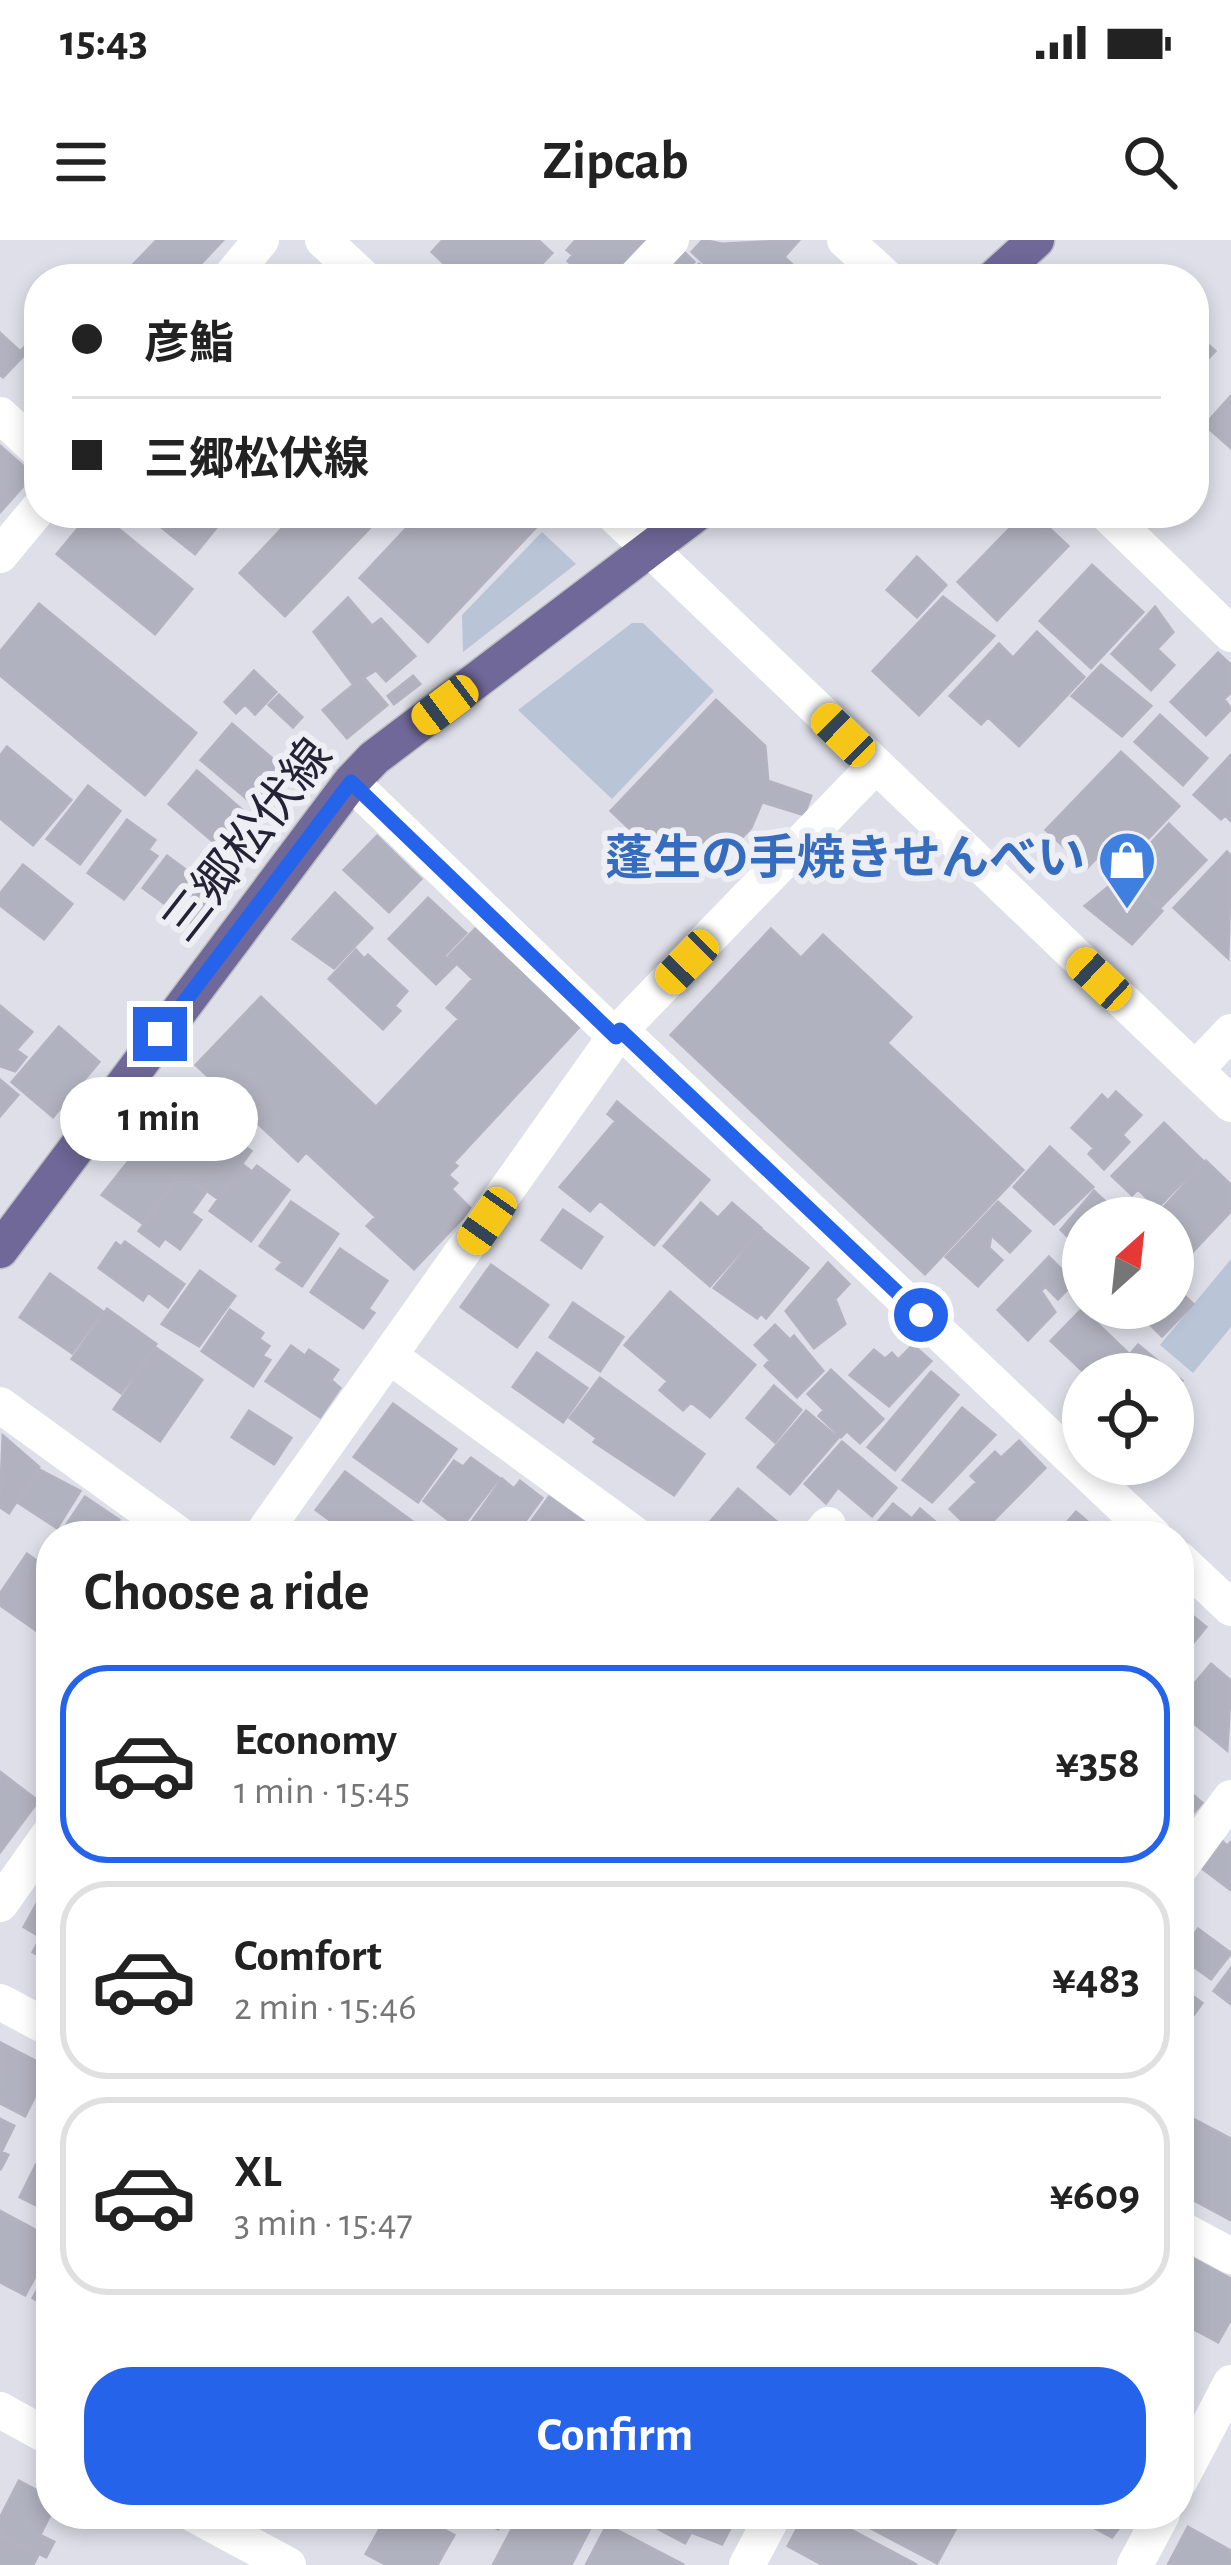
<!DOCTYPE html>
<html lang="en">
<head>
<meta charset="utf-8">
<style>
  :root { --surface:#fff; --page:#f6f6f6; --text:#222; --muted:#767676; --line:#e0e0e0; --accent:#2563eb }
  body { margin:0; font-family:"Alegreya Sans","Noto Sans JP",sans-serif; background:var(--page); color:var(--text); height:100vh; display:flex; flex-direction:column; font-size:45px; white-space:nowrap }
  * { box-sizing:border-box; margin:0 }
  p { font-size:39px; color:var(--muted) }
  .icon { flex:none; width:66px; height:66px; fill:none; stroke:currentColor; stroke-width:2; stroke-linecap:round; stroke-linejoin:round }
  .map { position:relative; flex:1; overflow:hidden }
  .side { position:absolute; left:36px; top:1281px; width:1158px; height:1008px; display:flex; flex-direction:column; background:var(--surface); border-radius:48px; box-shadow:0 6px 18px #0003 }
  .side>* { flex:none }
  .hud { position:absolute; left:24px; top:24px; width:1185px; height:264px; border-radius:48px; box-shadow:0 6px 18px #0003; display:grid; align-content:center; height:264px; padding:0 48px; background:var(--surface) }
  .needle { width:78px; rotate:27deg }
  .tools { position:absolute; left:1062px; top:957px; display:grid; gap:24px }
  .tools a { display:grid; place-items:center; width:132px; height:132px; border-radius:50%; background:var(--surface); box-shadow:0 6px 18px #0003; font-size:60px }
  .end { position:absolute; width:54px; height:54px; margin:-27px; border:15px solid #2563eb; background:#fff; box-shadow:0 0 0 6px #fff }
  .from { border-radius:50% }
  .bubble { position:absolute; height:84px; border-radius:42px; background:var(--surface); box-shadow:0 6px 18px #0003; font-size:39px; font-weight:700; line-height:84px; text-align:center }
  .car { position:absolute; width:36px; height:72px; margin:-36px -18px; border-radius:15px; box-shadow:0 0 9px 3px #0007; background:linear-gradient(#f5c518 24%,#345 0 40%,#f5c518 0 76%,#345 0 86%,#f5c518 0) }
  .hud b { display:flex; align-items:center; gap:42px; height:114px; font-size:45px }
  .hud b+b { border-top:3px solid var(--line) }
  .hud i { width:30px; height:30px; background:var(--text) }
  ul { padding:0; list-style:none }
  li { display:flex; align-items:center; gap:36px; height:198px; margin:0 24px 18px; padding:0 24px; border:6px solid var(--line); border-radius:48px }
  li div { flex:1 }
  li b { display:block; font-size:45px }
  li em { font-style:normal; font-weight:700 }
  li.on { border-color:var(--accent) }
  li>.icon { width:108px; height:108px; stroke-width:1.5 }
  h2 { padding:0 48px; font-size:54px; line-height:144px }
  .cta { display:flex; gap:24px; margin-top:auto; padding:24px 48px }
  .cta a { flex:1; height:138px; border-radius:48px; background:var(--accent); color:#fff; font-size:48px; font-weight:700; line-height:138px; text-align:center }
  .status { display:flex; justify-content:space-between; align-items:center; height:84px; padding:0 60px; background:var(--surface); direction:ltr }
  .status svg { height:33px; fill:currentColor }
  header { display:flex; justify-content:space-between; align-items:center; height:156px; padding:0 48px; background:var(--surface); font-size:54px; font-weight:700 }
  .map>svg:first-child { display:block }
  .green { fill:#bac4d7 }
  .building { fill:#b1b2bf; stroke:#b2b2c0; stroke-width:3 }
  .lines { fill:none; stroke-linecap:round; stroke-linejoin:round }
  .major-casing { stroke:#bdbdc2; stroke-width:39 }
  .minor { stroke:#fff; stroke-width:36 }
  .major { stroke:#6f6898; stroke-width:36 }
  .route { stroke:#2563eb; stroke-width:15 }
  .labels { text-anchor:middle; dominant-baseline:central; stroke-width:12; stroke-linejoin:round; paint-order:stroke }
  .street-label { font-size:48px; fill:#242235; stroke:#eeeff5 }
  .shop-label { font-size:48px; font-weight:bold; fill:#366cbe; stroke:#eeeff5; text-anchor:end }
</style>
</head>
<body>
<div class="status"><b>15:43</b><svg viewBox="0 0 49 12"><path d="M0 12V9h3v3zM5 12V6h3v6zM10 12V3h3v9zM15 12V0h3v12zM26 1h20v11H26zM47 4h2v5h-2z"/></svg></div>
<header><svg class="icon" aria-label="menu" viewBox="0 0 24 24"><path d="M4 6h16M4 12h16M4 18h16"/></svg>Zipcab<svg class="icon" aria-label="search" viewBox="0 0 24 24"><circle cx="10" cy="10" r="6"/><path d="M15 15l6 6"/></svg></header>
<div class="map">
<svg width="1231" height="2325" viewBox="0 0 1231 2325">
  <rect width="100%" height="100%" fill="#dedfe8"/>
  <path class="green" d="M542 292 576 324 463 412 462 375Z
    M632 383H643L714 451 612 559 518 470Z
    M1231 1019V1087L1193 1133 1160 1105Z"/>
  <path class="building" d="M157 0H223L192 33 198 39H140L129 29Z
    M443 0H538L552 13 527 39H449L454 33 432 12Z
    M576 0H648L649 1 614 39H599L591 32 586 37 568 21 573 15 567 10Z
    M703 0 722 4 799 0 784 17 808 39H721L692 12Z
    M685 13 694 22 674 39 667 32Z
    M699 24 716 39H685Z
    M39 92V126L22 110Z
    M1194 92 1215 111 1194 133Z
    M0 93 24 115 3 137 0 135Z
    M1231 156V208L1205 185Z
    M0 206 33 235 0 272Z
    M91 273H99L192 349 155 394 57 314Z
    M171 273H228L195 314 160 286Z
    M297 273H384L285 376 240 333Z
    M421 273H523L537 286 428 402 360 338Z
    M1025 273H1033L1068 306 997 380 958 342Z
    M917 317 946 345 917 377 887 350Z
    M1092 325 1143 372 1091 428 1040 381Z
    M943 357 994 396 919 475 873 431Z
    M348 358 372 386 381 379 415 416 386 441 376 430 353 444 314 392Z
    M39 364 196 493 145 555 0 435V412Z
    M1155 367 1173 392 1157 409 1174 425 1151 450 1112 414Z
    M1037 392 1084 437 1019 506 988 477 981 484 950 456 999 404 1013 418Z
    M1218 413 1231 425V452L1224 459 1231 469 1206 495 1171 462Z
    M1101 425 1151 466 1122 496 1072 456Z
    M254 431 276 452 255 474 245 464 236 473 225 462Z
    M413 436 420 444 394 464 388 456Z
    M363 437 387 465 347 498 323 470Z
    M279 455 302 477 293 487 269 465Z
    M716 460 765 506 768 541 811 556 804 575 762 562 751 588 726 614 716 605 683 640 611 571Z
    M1160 475 1207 518 1183 545 1135 502Z
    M232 484 283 528 253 564 201 520Z
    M7 507 71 560 33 605 0 578V516Z
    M1121 512 1179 566 1140 607 1123 590 1087 628 1046 590Z
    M1231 515V581L1225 575 1221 579 1194 555Z
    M197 531 250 577 222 609 169 564Z
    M88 546 120 571 80 624 47 599Z
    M127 580 155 600 148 610 157 616 124 659 88 633Z
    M1169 584 1206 620 1161 667 1124 632Z
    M377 596 421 639 389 672 344 630Z
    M1227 612 1231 616 1228 718 1174 668Z
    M167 616 221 656 198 688 143 648Z
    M23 625 72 664 44 699 0 665V654Z
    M1123 635 1162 671 1132 704 1085 666Z
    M335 653 372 688 334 728 293 699Z
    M428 658 466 693 444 716 455 725 436 744 389 699Z
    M475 689 579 787 453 923 457 926 448 935 457 943 451 949 471 969 414 1029 367 986 376 977 306 912 298 921 196 825 261 757 376 867 459 779 447 768 473 739 449 716Z
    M771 689 801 718 823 695 911 777 887 803 1023 930 925 1034 671 795Z
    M356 710 364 719 368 715 407 751 394 766 400 771 383 789 329 739Z
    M0 766 32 792 16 810 26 817 15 831 0 826Z
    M59 787 99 822 53 877 12 842Z
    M0 840 18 855 0 876Z
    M1116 852 1141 875 1122 895 1129 902 1104 929 1089 914 1094 908 1072 888 1102 855 1108 861Z
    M617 862 709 940 654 1005 600 960 590 971 560 947 616 881 608 874Z
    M183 863 251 911 217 958 150 910Z
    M1164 883 1203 921 1157 968 1138 949 1132 955 1112 936Z
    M140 907 178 933 142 983 102 955Z
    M1050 907 1093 947 1054 984 1014 947Z
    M1206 921 1231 945V971L1178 1027 1173 1022V978H1154Z
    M243 925 252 932 257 926 289 950 251 1001 210 971Z
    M180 935 205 953 191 973 201 980 180 1009 165 998 159 1006 139 991Z
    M1094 951 1123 978H1083V1011L1061 990Z
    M291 962 338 994 302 1046 277 1029 283 1022 260 1006Z
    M998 962 1030 991 1010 1012 991 995 989 1008 1002 1020 978 1046 946 1017Z
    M701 963 718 978 732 963 761 988 710 1046 664 1006Z
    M563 970 602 997 581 1028 542 1000Z
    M762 990 808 1028 766 1078 761 1073 757 1078 714 1048Z
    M125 1002 184 1044 168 1067 148 1052 143 1060 99 1028 116 1003 121 1007Z
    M340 1009 387 1041 368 1069 374 1073 363 1088 311 1052Z
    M1049 1017 1074 1042 1058 1059 1045 1046 1041 1051 1055 1072 1028 1100 998 1070Z
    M828 1023 849 1044 835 1059 845 1084 814 1108 786 1071Z
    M491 1025 548 1065 517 1107 461 1067Z
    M200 1031 235 1056 199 1106 162 1084Z
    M50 1034 102 1071 72 1113 20 1077Z
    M1173 1045 1193 1064 1162 1096 1134 1068H1173Z
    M670 1052 755 1125 710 1177 691 1162 683 1170 660 1150 668 1141 625 1105Z
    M573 1063 623 1097 600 1131 550 1097Z
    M107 1069 156 1104 121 1153 72 1119Z
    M1082 1069 1128 1113 1108 1134H1086L1051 1101Z
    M230 1070 263 1093 259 1099 269 1106 262 1116 270 1120 253 1146 202 1111Z
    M775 1085 790 1100 794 1096 823 1131 797 1157 765 1126 770 1120 755 1105Z
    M913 1105 931 1121 889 1166 850 1135 874 1110 885 1119 892 1113 898 1120Z
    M1138 1105 1182 1141 1173 1152V1134H1114Z
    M291 1106 305 1116 309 1110 338 1130 331 1140 340 1148 320 1177 266 1141Z
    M156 1108 202 1140 160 1201 114 1169Z
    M537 1113 587 1148 563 1182 513 1147Z
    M831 1130 883 1179 860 1203 847 1191 841 1197 819 1176 824 1170 808 1154Z
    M931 1132 958 1155 895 1230 868 1207Z
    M600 1138 704 1214 674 1255 594 1202 597 1198 570 1178Z
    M774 1146 801 1170 775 1202 747 1178Z
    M393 1164 456 1209 418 1262 354 1217Z
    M962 1168 995 1195 932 1262 903 1240Z
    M249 1171 291 1198 274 1224 232 1197Z
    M806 1171 838 1198 790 1254 758 1227Z
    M3 1196 39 1227 9 1273 0 1267Z
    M1019 1201 1045 1228 978 1296 950 1269 977 1242 971 1236 995 1212 1001 1218Z
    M842 1202 896 1248 872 1276 838 1247 826 1263 805 1244Z
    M471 1218 499 1238 460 1289 424 1261 454 1221 463 1227Z
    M40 1230 80 1251 57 1288 19 1263Z
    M345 1232 432 1296H352L316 1270Z
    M502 1239 514 1249 520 1241 542 1258 514 1296H462Z
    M738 1249 784 1288 777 1296H717L706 1287Z
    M85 1257 119 1280 109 1296H59Z
    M549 1257 604 1296H536L526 1289Z
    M893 1264 912 1279 920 1269 946 1291 942 1296H866Z
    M1076 1272 1104 1296H1055Z
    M27 1314 51 1331V1371L37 1391 0 1365V1354Z
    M1179 1365 1206 1387 1179 1420Z
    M1211 1424 1231 1441 1227 1510 1179 1471V1462Z
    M0 1532 38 1561 0 1612Z
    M1179 1543 1202 1563 1179 1589Z
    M1223 1602 1227 1606 1231 1602V1650L1203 1629Z
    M50 1640 51 1641V1721L33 1712 41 1697 24 1687Z
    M1198 1689 1231 1713 1211 1739 1179 1716Z
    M1231 1728V1764L1214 1751Z
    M1179 1746 1202 1763 1179 1795Z
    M1 1803 49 1828 25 1876 0 1863Z
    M1180 1872 1231 1899V1980L1179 1952Z
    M0 1879 14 1886 1 1912 8 1915 0 1930Z
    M51 1924V1982L46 1979 50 1972 20 1957 36 1925 47 1931Z
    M0 1971 39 1992 34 2003 49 2011 25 2055 0 2042Z
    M1179 2011 1231 2039V2079L1218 2102 1190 2087 1187 2094 1179 2089Z
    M51 2026V2068L33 2058Z
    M19 2241 51 2258V2273L40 2295 54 2302 46 2317 0 2294V2278Z
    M388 2274H414L454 2295 437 2325H387L366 2314Z
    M468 2274H506L498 2289Z
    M520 2274H584L595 2279 571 2325H493Z
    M645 2274H736L737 2275 722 2304 691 2292 685 2303 642 2280Z
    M805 2274H821L917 2325H823L788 2306Z
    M844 2274H935L957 2286 937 2323Z
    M1068 2274H1129L1112 2297Z
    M607 2285 684 2325H586Z
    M1188 2287 1231 2311V2325H1168Z
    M0 2296 38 2315 33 2325H0Z"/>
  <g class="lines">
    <defs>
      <path id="major" d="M993 39 1036 0
        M0 1010 351 542 374 518 697 273"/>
    </defs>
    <use href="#major" class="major-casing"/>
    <path class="minor" d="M323 0 365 39
      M845 0 888 39
      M229 39 261 0
      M634 39 671 0
      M0 175 39 211
      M612 273 1231 864
      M1106 273 1231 394
      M0 315 39 268
      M351 542 616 797
      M620 790 1154 1296
      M1195 830 1231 792
      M391 1117 637 1296
      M0 1165 181 1296
      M261 1296 620 790 875 526
      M819 1296 828 1285
      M1179 1319 1231 1368
      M1179 1629 1231 1558
      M0 1664 51 1592
      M0 1762 51 1789
      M1179 1988 1231 2016
      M0 2170 51 2198
      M1179 2242 1231 2143
      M193 2274 288 2325
      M747 2325 774 2274
      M1135 2325 1162 2274"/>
    <use href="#major" class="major"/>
  </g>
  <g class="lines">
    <path class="route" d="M160 794 351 542 616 797 620 790 921 1075"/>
  </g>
  <defs>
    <symbol id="shop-pin" viewBox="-11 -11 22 30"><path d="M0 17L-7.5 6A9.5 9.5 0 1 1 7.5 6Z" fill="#3f7fe0" stroke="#eeeff5"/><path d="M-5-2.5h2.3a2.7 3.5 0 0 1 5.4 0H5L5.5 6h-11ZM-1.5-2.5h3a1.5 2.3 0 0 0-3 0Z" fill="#fff"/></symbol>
  </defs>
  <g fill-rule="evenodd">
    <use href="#shop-pin" x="1094" y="587" width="66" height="90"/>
  </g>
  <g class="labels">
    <g class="street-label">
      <text transform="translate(249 601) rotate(-52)">三郷松伏線</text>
    </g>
    <g class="shop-label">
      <text x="1085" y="620">蓬生の手焼きせんべい</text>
    </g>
  </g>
</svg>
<div class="tools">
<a><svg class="needle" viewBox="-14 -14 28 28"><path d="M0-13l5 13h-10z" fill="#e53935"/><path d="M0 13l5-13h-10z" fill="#767676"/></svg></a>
<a><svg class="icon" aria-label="locate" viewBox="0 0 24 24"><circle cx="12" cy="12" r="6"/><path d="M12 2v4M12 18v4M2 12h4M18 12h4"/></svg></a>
</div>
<i class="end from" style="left:921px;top:1075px"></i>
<i class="end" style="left:160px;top:794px"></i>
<div class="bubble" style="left:60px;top:837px;width:198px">1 min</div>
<i class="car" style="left:445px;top:465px;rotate:233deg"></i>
<i class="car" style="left:843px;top:495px;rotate:314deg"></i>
<i class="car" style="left:687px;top:722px;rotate:224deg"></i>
<i class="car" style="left:1099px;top:739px;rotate:313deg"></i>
<i class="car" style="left:487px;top:981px;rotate:215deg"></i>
<div class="hud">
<b><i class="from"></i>彦鮨</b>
<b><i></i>三郷松伏線</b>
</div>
<section class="side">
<h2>Choose a ride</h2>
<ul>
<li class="on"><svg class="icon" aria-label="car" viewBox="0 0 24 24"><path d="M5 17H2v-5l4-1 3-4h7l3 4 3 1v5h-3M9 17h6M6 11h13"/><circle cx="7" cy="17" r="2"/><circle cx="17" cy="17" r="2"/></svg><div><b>Economy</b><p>1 min · 15:45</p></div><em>¥358</em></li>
<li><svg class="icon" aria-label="car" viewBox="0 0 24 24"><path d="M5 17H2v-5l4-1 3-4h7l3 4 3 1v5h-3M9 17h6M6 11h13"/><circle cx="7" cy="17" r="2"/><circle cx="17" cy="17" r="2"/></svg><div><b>Comfort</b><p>2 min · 15:46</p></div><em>¥483</em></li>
<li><svg class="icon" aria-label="car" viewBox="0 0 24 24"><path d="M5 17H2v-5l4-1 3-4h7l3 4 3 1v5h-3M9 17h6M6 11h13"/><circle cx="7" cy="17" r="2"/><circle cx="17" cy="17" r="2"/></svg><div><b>XL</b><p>3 min · 15:47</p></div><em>¥609</em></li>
</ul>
<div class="cta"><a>Confirm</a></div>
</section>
</div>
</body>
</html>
